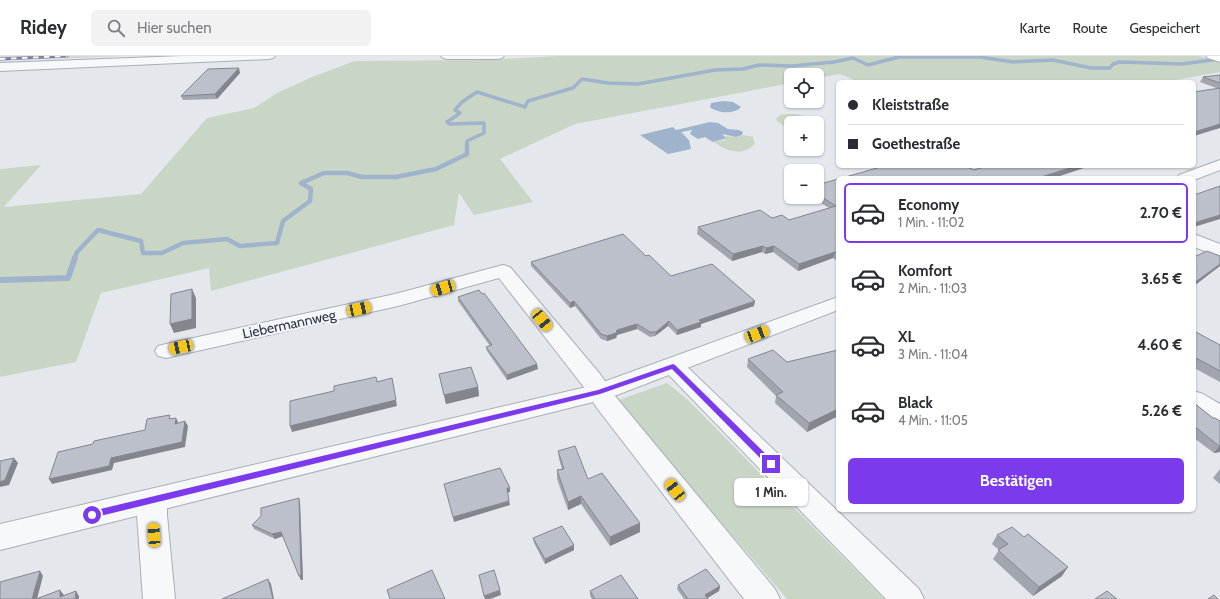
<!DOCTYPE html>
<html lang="de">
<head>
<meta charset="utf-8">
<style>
  :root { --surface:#fff; --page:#f2f2f3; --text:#2b2b33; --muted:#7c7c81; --line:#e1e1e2; --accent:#7c3aed }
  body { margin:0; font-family:Cabin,sans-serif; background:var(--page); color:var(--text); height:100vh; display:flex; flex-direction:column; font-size:15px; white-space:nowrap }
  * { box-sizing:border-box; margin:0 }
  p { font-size:13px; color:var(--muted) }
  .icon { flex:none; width:22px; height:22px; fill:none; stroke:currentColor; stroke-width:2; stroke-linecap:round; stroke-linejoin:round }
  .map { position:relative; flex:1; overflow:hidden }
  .drawer { position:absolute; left:836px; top:120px; width:360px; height:336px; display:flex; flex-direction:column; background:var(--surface); border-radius:6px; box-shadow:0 1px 3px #0004 }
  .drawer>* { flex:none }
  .guide { position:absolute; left:836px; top:24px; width:360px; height:88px; border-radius:6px; box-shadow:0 1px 3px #0004; display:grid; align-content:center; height:88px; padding:0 12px; background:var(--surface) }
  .fabs { position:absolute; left:784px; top:12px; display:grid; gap:8px }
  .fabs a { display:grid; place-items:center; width:40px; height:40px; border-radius:6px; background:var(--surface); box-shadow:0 1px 3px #0004; font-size:20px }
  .end { position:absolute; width:18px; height:18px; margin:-9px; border:5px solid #7c3aed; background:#fff; box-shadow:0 0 0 2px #fff }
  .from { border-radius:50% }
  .bubble { position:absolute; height:28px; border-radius:6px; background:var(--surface); box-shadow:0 1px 3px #0004; font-size:13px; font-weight:700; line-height:28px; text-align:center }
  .car { position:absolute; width:12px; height:24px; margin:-12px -6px; border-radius:5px; box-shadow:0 0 3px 1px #0007; background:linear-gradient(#f5c518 24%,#345 0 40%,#f5c518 0 76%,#345 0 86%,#f5c518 0) }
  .guide b { display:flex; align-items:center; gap:14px; height:38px; font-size:15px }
  .guide b+b { border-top:1px solid var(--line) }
  .guide i { width:10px; height:10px; background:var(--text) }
  ul { padding:7px 0 0; list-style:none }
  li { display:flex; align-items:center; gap:12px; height:60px; margin:0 8px 6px; padding:0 4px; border:2px solid transparent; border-radius:6px }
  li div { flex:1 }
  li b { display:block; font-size:15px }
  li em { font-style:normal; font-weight:700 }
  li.selected { border-color:var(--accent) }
  li>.icon { width:36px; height:36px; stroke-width:1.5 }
  .action { display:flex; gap:8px; margin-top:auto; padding:8px 12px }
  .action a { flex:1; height:46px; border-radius:6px; background:var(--accent); color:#fff; font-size:16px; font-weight:700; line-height:46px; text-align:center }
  header { display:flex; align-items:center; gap:24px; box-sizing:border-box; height:56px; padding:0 20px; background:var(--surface); border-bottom:1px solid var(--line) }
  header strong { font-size:19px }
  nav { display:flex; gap:22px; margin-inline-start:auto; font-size:14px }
  .search { width:280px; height:36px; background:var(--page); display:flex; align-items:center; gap:10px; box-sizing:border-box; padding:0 14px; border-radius:6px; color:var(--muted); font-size:15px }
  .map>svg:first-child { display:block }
  .built { fill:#d2d6de }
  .green { fill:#c9d6c5 }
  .water { fill:#9fb4cc }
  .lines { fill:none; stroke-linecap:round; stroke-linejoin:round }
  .stream-far2 { stroke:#9fb4cc; stroke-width:3.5 }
  .stream-far1 { stroke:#9fb4cc; stroke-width:4.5 }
  .stream { stroke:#9fb4cc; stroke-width:6 }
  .minor-casing { stroke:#a9aeb7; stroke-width:2 }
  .tertiary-casing { stroke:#a9aeb7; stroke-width:2 }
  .secondary-casing { stroke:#a9aeb7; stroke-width:2 }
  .minor { fill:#f7f8fa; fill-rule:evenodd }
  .tertiary { fill:#f7f8fa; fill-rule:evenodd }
  .secondary { fill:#fff; fill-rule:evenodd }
  .rail-casing { stroke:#7d8696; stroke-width:3 }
  .rail { stroke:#f4f6f9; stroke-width:2; stroke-dasharray:5.5; stroke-linecap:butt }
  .wall { fill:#a1a5ae }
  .shaded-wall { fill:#83868d }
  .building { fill:#bbc0ca; stroke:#83868d }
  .route { fill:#7c3aed }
  .labels { text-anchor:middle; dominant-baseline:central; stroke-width:4; stroke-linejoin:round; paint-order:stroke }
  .street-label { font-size:14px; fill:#2b3445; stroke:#f4f6f9 }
</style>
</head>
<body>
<header>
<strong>Ridey</strong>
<div class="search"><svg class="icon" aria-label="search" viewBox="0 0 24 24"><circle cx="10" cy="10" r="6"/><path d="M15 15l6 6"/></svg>Hier suchen</div>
<nav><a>Karte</a><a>Route</a><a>Gespeichert</a></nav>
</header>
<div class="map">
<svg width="1220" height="543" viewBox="0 0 1220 543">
  <rect width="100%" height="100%" fill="#e4e7ec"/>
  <path class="built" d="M0 0H123L0 5Z"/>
  <path class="green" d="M558 0H1199L1220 7V16L1164 26H859L840 18 817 22V19H791V27L575 68 500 103 533 146 474 159 459 137 454 169 211 235 209 212 101 237 76 306 0 321V113L41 109 4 151 141 138 207 62 254 52 277 37 312 21 355 5 488 4Z
    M785 58C793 58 808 57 810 67H791V71L783 69 777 65 776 63 780 59Z
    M744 79 753 81 755 88C742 101 726 95 714 86L725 84 726 80 735 81Z
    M667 327 688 344 884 543H787L616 345Z"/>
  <path class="water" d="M723 45 733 46 741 51C734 59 717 57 710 51L711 47Z
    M710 66 718 67 728 73 739 74 743 76 742 79 736 81 722 78 726 82 724 83 713 86 705 81 698 83 690 78 692 74 681 76 689 84 691 93 668 98 640 79 673 71 676 74Z"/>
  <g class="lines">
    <path class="stream-far2" d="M467 89V85L484 77V67L450 68 447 66 460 57 455 54 462 46 477 36 525 51 528 45 573 32 582 23 608 27 638 28 715 14 743 13 759 9 792 10 834 6 853 2 868 9 899 1H980L1013 6 1053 4 1091 12H1110L1113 8 1120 6 1182 8 1220 3"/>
    <path class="stream-far1" d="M74 203 77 196 98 174 141 185 143 197H162L183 187 227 183 240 190 277 187 283 165 310 145 311 133 301 127 324 117H347L362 121H396L436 113 467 98V88"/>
    <path class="stream" d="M0 224 68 222 75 202"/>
    <defs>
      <path id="minor" d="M183 0H275L273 2 269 3 0 15V7Z
        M441 0H504L502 2 498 3H447L443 2Z
        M1194 178 1220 188V201L1194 191Z
        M503 209 510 211 600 318 615 340 775 533 780 543H744L597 352 583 330 499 222 398 250 166 302 158 300 155 295 158 290 166 288 395 238Z
        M673 302 681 305 919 533 924 543H886L665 315 661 310 665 305Z
        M1194 335 1203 338 1220 348V368L1211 365 1194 355Z
        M153 433 163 436 167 444V459L175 543H143L137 459 139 444 143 436Z"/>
      <path id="tertiary" d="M1220 104V114L1194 124V122H1177L1179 119Z
        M838 241V254L609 342 0 494V468L595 329Z"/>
      <path id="secondary" d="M1206 0H1220V6L1208 2Z"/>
    </defs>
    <use href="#minor" class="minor-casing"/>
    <use href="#tertiary" class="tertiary-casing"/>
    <use href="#secondary" class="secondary-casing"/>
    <use href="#minor" class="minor"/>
    <use href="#tertiary" class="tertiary"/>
    <use href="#secondary" class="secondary"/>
    <defs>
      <path id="rail" d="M0 3 67 0"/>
    </defs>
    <use href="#rail" class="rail-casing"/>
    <use href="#rail" class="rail"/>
  </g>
  <path class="wall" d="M240 17 217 43 183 44 181 40Z
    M1220 19V72L1219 33 1200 26 1203 21Z
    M838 123V205H837L833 202 798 215 773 196 765 198 762 196 732 205 697 178 698 171 772 162 789 164 829 152 811 141H817V129Z
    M646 200 671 220 754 250 701 268V271L677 279 668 270 655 280 650 281 637 273 617 279 616 282 607 285 601 283 575 250 570 252 531 210V206Z
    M458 241 538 313 507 324 487 295 486 291 490 290 458 245Z
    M1194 275 1220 289V326L1194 312Z
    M838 294V360L807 376 775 347 776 340 747 311 748 303 787 306Z
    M439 318 478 331 479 340 446 348Z
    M1194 347 1213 362 1220 365V396L1214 397 1194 382Z
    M558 395 588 423 640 476 610 490 581 448 568 454 557 423V414L562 413 559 403Z
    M1220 413V428L1213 422Z
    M300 447 303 524H301L283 480 275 483 254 473 252 469Z
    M997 479 1024 481 1062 520 1033 540 993 503 999 494 992 488Z
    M533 482 574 494 545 508 534 487Z
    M678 529 720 530 719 535 707 542 708 543H684L677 533Z
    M590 535 638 543H592L590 540Z"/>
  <path class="shaded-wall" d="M239 12 240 17 217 43 215 38Z
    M1220 68V72L1194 80V76Z
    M1076 110H1090L1054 122H1038Z
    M1220 159V163L1194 171V167Z
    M763 190 762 196 732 205 733 198Z
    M774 190 773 196 765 198 766 192Z
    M835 196 833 202 798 215 799 208Z
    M1220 208V210L1194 230V227Z
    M192 233 196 242V272L174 277 170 268Z
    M574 245 575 250 570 252V247Z
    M755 245 754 250 701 268V271L677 279V274L699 264Z
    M669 265 668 270 655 280 656 276Z
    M637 268V273L617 279 616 282 607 285V280L617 274Z
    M537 308 538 313 507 324V319Z
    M392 322 397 350 292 376 290 370Z
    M478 331 479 340 446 348 444 339Z
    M838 353V360L807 376 809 367Z
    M176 362 178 366 177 372 175 368Z
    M185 365 188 370 185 391 114 407 112 414 52 428 49 423 111 402Z
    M1219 390H1220V396L1214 397Z
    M14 402 18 407 9 429 0 431V426Z
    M507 432H510V436L507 437Z
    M581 440V448L568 454V446Z
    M299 442 300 447 303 524H301L299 520Z
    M509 445 510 449 454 466 453 461Z
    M640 467V476L610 490V481Z
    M281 476 283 480 275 483 272 478Z
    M574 489V494L545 508V503Z
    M1068 511 1062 520 1033 540 1039 531Z
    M40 515 43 520 37 543H32Z
    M268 523 271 528 274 543H273Z
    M720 530 719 535 706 543 705 539Z
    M60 534 64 539V543L60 541Z
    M500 534 501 539 490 543H485L484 540Z
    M76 535 79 540V543H75Z"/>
  <path class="building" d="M239 12 215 38 181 40 208 13Z
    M1220 19V27L1203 21Z
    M1220 32V68L1194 76V36Z
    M884 110H965L974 114 987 110H1076L1038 122H842Z
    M838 123V198L835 196 799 208 774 190 766 192 763 190 733 198 698 171 760 154 772 162 782 159 789 164 836 150 817 138V129Z
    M1220 130V159L1194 167V139Z
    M623 178 646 200 649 199 671 220 712 208 755 245 699 264 701 266 677 274 669 265 656 276H650L637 268 617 274 616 277 607 280 601 278 574 245 570 247 531 206Z
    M1207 195 1220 200V208L1194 227V201Z
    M192 233V263L170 268 171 238Z
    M479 234 482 238 484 237 537 308 507 319 486 291 492 289 458 241Z
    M1194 275 1220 289V315L1194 301Z
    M773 294 787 306 838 294V353L809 367 776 339 783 336 748 303Z
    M471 311 478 331 444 339 439 318Z
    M376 321 377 326 392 322 396 344 290 370V345L334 335V330Z
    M1194 347 1213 362H1215L1220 365V390H1219L1194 370Z
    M170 359 169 363 176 362 175 368 185 365 182 386 111 402 109 410 49 423 58 396 93 388 94 385 145 374 147 363Z
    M575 390 588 423 602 417 640 467 610 481 581 440 568 446 557 414 564 413 558 395Z
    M14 402 5 424 0 426V405Z
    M500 412 510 432H507L509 445 453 461 444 428Z
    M299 442 301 519 299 520 281 476 272 478 252 469 261 460V452Z
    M562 470 574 489 545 503 533 482Z
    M1012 471 1024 481 1028 478 1068 511 1039 531 998 494 1008 488 997 479Z
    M706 513 720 530 705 539 708 543H688L678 529Z
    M432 514 445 543H390L387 534Z
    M494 514 500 534 484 540 479 519Z
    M40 515 32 543H0V526Z
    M621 519 638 543H595L590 535Z
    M268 523 273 543H222Z
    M60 534V541L76 535 75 543H36Z
    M1107 535 1117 543H1095Z
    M1214 539 1218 543H1208Z"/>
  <path class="route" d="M673 308 675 309 774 406V410H768L672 313 600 338 92 462 87 459 92 455 598 334Z"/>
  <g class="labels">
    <g class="street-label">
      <text transform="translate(289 268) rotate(-12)">Liebermannweg</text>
    </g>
  </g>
</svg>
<div class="fabs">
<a><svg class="icon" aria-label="locate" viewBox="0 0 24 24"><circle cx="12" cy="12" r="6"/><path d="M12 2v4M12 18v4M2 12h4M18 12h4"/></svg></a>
<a>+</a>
<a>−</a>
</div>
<i class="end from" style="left:92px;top:459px"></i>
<i class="end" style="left:771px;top:408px"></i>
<div class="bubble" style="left:734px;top:422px;width:74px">1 Min.</div>
<i class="car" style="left:443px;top:232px;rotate:254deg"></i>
<i class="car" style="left:359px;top:253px;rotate:78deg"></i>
<i class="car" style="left:542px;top:264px;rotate:141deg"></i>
<i class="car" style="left:757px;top:278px;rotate:69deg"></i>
<i class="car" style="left:181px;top:291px;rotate:258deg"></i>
<i class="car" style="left:675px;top:434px;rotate:322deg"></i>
<i class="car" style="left:154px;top:479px;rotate:356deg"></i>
<div class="guide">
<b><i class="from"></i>Kleiststraße</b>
<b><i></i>Goethestraße</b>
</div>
<section class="drawer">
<ul>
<li class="selected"><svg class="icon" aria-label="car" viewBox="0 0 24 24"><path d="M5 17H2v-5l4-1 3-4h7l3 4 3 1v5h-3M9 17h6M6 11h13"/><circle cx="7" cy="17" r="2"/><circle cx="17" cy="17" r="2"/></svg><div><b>Economy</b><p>1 Min. · 11:02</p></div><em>2.70 €</em></li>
<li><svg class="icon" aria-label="car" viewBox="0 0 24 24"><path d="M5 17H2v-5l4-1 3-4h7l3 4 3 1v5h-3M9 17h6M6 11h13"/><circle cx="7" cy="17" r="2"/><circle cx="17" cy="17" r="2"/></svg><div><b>Komfort</b><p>2 Min. · 11:03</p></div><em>3.65 €</em></li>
<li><svg class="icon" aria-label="car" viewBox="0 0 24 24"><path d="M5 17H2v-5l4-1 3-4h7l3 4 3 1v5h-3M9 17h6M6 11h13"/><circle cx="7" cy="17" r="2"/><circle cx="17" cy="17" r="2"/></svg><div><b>XL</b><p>3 Min. · 11:04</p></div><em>4.60 €</em></li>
<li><svg class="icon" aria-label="car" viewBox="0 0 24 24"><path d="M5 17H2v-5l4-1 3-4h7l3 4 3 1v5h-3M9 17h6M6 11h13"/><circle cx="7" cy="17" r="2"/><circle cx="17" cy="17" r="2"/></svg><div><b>Black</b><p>4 Min. · 11:05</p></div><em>5.26 €</em></li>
</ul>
<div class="action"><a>Bestätigen</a></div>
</section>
</div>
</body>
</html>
